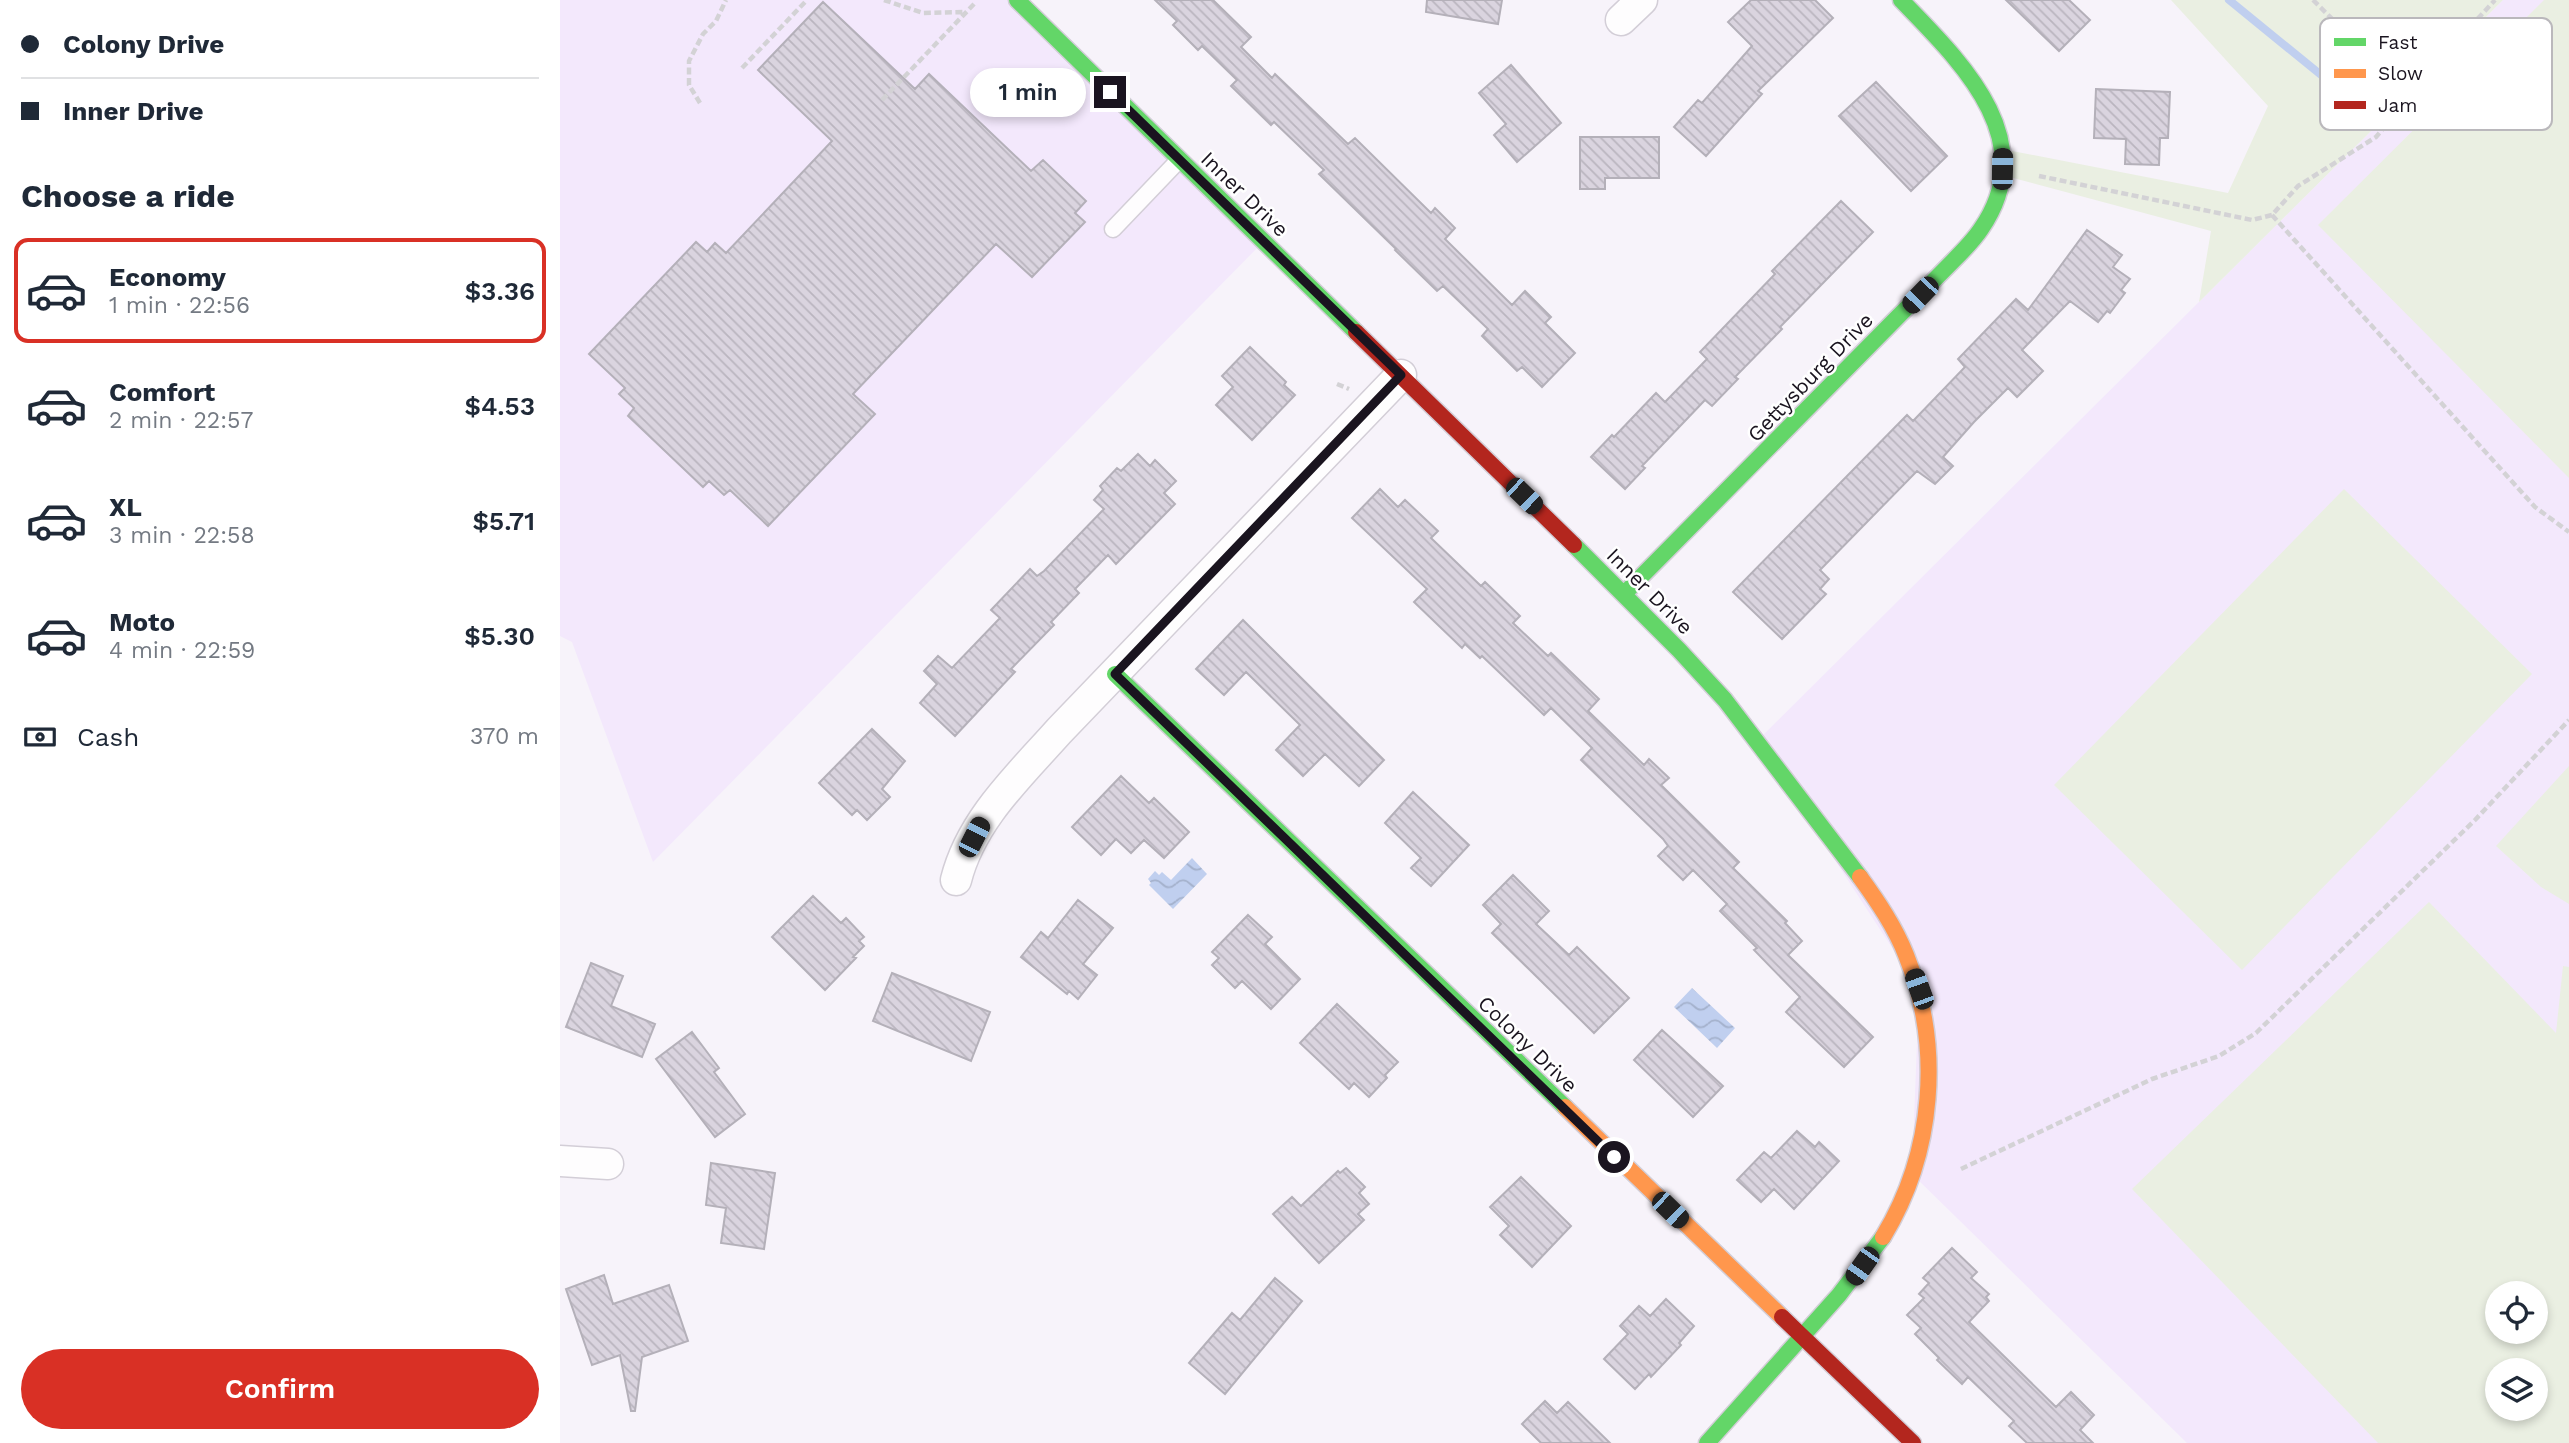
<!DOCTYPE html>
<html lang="en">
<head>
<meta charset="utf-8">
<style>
  :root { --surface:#fff; --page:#f2f2f3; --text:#1f2937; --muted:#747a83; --line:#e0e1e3; --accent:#d93025 }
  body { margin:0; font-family:"Work Sans",sans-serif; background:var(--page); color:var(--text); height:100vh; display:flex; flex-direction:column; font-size:26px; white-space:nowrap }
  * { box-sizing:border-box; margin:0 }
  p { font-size:23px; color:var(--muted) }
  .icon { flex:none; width:38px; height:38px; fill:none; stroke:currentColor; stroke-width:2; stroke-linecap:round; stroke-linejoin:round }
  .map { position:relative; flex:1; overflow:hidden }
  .details { display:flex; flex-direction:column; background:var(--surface); width:560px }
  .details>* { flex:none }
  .hud { display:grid; align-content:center; height:154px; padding:0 21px; background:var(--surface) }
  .fabs { position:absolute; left:1925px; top:1281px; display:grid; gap:14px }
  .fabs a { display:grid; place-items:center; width:63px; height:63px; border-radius:50%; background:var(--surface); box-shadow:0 4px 10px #0003; font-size:35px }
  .end { position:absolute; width:32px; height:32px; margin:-16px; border:9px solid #1a141f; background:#fff; box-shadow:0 0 0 4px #fff }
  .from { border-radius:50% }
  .bubble { position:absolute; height:49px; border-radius:24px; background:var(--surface); box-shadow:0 4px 10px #0003; font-size:23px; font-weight:600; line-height:49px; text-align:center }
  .car { position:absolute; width:21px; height:42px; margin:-21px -10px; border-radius:9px; box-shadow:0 0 5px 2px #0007; background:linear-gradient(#222 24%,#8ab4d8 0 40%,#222 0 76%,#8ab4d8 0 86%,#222 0) }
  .hud b { display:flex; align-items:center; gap:24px; height:66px; font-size:26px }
  .hud b+b { border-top:2px solid var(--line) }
  .hud i { width:18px; height:18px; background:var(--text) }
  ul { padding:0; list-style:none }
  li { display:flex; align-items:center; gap:21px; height:105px; margin:0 14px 10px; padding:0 7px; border:4px solid transparent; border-radius:14px }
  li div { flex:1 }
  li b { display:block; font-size:26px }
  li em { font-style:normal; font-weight:600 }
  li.active { border-color:var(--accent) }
  li>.icon { width:63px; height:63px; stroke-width:1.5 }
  h2 { padding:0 21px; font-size:32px; line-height:84px }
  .pay { display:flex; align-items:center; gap:18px; height:77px; padding:0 21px; font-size:26px }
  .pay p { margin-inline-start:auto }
  .button { display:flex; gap:14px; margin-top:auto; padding:14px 21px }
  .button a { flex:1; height:80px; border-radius:42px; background:var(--accent); color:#fff; font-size:28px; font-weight:600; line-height:80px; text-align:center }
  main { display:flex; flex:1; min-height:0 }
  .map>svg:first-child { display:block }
  .built { fill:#f3e8fc; fill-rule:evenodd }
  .green { fill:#eaefe2; fill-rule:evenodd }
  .water { fill:url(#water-waves) }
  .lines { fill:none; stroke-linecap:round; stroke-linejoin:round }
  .stream { stroke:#c0cfef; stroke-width:8 }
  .building { fill:url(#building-back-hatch); stroke:#b4b0b9; stroke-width:2 }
  .lane-casing { stroke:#d3ced7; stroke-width:19 }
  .street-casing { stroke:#d3ced7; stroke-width:33 }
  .fast-casing { stroke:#d3ced7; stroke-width:19 }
  .slow-casing { stroke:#d3ced7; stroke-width:19 }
  .jam-casing { stroke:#d3ced7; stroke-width:19 }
  .path { stroke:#d3d2d5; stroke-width:4.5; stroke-dasharray:7 3.5; stroke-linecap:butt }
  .lane { stroke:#fefdfe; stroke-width:16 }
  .street { stroke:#fefdfe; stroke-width:30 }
  .fast { stroke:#63d668; stroke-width:16 }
  .slow { stroke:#ff974d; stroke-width:16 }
  .jam { stroke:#b3261e; stroke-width:16 }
  .route { stroke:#1a141f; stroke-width:9 }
  .labels { text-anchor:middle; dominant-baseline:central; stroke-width:5; stroke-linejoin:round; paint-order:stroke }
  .street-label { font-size:21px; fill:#1a141f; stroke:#fff }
  .key { fill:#fff; stroke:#bab8bc; stroke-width:2 }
  .key-label { font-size:19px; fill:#1a141f }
</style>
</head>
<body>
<main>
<section class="details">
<div class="hud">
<b><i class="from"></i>Colony Drive</b>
<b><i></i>Inner Drive</b>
</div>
<h2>Choose a ride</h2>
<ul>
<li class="active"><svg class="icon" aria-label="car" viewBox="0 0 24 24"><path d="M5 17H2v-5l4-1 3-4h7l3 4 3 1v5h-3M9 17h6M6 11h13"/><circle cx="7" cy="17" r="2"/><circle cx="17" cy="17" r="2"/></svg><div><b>Economy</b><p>1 min · 22:56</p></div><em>$3.36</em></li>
<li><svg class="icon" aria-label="car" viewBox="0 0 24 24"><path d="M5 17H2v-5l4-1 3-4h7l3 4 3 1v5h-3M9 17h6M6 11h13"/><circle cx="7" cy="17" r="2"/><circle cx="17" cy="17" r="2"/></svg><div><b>Comfort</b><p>2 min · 22:57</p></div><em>$4.53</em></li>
<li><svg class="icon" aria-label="car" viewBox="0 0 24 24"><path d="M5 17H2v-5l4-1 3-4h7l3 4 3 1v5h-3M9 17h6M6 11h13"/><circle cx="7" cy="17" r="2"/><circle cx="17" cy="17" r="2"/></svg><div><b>XL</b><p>3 min · 22:58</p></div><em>$5.71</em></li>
<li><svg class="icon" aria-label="car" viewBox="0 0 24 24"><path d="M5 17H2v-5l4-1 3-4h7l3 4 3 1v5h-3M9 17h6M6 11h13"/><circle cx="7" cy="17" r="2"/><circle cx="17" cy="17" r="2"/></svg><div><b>Moto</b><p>4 min · 22:59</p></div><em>$5.30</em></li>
</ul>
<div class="pay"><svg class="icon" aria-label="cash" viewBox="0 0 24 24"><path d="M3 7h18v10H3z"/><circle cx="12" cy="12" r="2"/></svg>Cash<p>370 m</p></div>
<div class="button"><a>Confirm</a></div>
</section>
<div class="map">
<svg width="2009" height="1443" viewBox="0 0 2009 1443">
  <defs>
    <pattern id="water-waves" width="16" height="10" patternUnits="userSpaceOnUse" patternTransform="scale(1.75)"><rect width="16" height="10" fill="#c0cfef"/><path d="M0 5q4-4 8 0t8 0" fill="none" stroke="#a4b1cc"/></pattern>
    <pattern id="building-back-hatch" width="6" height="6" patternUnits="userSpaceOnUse" patternTransform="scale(1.75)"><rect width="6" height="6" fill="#dad4df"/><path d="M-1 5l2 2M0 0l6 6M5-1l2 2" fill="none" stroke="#bab5bf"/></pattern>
  </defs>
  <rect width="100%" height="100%" fill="#f7f3fa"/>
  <path class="built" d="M0 0H457L703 242 93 862 12 642 0 636Z
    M1943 0H2009V1443H1627L1352 1174 1359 989 1197 741ZM1937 1293H1976V1332H1937ZM1937 1370H1976V1409H1937Z"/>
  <path class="green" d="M1611 0H1943L1639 302 1651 231 1442 175V149L1668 193 1708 106Z
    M1984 0H2009V478L1758 225Z
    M1784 489 1972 674 1682 970 1494 785Z
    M2009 766V904L1981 887 1936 846Z
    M1869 902 1996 1033 2003 966 2009 967V1443H1818L1572 1189ZM1937 1293H1976V1332H1937ZM1937 1370H1976V1409H1937Z"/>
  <path class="water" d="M632 858 647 874 613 909 589 885 591 883 588 879 595 871 599 875 602 872 611 880Z
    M1132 988 1175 1028 1157 1048 1114 1007Z"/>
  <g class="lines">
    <path class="stream" d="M1669 0 1809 114"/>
  </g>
  <path class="building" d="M595 0H653L691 37 681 47 712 78 715 74 788 144 795 138 871 213 875 208 895 228 885 239 952 305 965 291 991 317 985 323 1015 353 982 387 962 367 957 371 922 336 928 329 883 286 877 291 835 250 836 249 759 174 764 170 714 122 711 125 671 86 677 80 642 46 638 50 613 25 617 21Z
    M867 0H942L938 24 866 12Z
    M1191 0H1255L1273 18 1198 91 1202 94 1146 156 1114 127 1138 100 1142 103 1192 46 1168 22Z
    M1446 0H1509L1530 20 1499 51Z
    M263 2 355 89 369 74 471 171 483 160 526 201 515 213 525 222 472 277 436 244 293 394 315 414 208 526 170 490 164 495 149 481 143 487 68 416 74 408 59 394 65 388 29 354 136 242 147 252 155 243 166 253 272 141 198 70Z
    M951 65 1001 123 957 162 934 135 946 124 919 93Z
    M1316 82 1387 156 1351 191 1279 116Z
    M1536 89 1610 92 1608 138H1600L1599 165 1565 164 1566 139 1534 138Z
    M1020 137H1099V178H1045V189H1020Z
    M1281 201 1313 232 1220 327 1222 329 1175 377 1178 379 1152 406 1145 400 1082 466 1085 468 1065 489 1031 457 1052 435 1054 437 1096 393 1105 402 1147 359 1140 352 1215 274 1212 271Z
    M1527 230 1562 255 1553 267 1570 279 1561 290 1565 293 1550 313 1547 311 1538 322 1510 301 1462 350 1483 371 1457 397 1448 388 1414 422 1383 457 1393 466 1375 484 1357 471 1260 570 1269 579 1260 589 1266 594 1222 639 1173 592 1347 415 1353 421 1405 367 1398 359 1456 299 1468 310Z
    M690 347 726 382 724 385 735 395 692 440 656 405 673 387 662 376Z
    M578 454 590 466 595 460 616 481 604 493 615 504 556 564 548 555 515 589 519 593 491 622 494 625 451 669 455 672 395 736 360 703 377 684 364 671 378 656 392 668 440 618 431 610 470 569 477 576 484 571 544 509 534 500 543 490 540 486 557 468 561 471Z
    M820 489 838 507 845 500 878 531 871 538 921 586 925 582 960 616 953 623 988 656 991 653 1039 699 1028 711 1084 765 1089 759 1109 778 1101 785 1179 862 1173 868 1227 921 1225 923 1242 941 1228 955 1313 1037 1284 1067 1226 1012 1240 997 1194 950 1197 948 1160 911 1167 904 1133 870 1123 880 1098 856 1108 846 1103 839 1021 760 1032 748 991 708 984 715 922 656 920 658 905 644 902 648 854 602 867 589 792 518Z
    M683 620 824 760 799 786 765 754 743 776 716 750 740 725 686 672 664 695 636 669Z
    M312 729 345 761 322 789 330 797 307 820 297 810 292 815 259 783Z
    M561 776 589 803 594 798 629 832 604 858 584 840 571 853 556 839 541 855 512 827Z
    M853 792 909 845 871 886 851 868 861 858 825 823Z
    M953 875 989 911 976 924 1009 955 1017 947 1069 998 1034 1033 932 933 941 924 923 905Z
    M253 896 281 923 286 918 304 937 299 941 304 946 293 957 296 958 265 990 212 937Z
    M518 900 553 928 523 964 537 975 518 999 509 991 507 994 461 957 481 932 488 938Z
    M688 915 712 937 705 944 740 979 711 1009 682 981 675 988 652 965 659 958 652 952Z
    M31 963 63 976 51 1006 95 1024 82 1057 6 1027Z
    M332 973 430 1012 411 1061 313 1021Z
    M777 1004 838 1062 825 1075 827 1078 809 1097 794 1083 789 1089 740 1043Z
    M1102 1030 1163 1086 1133 1117 1074 1060Z
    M132 1032 159 1068 154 1072 185 1114 155 1137 96 1059Z
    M1237 1131 1255 1147 1259 1142 1279 1161 1234 1209 1214 1189 1201 1202 1177 1180 1204 1152 1211 1158Z
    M151 1163 215 1173 204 1249 161 1243 166 1208 146 1205Z
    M786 1168 805 1187 799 1193 809 1204 798 1214 804 1220 759 1263 713 1214 732 1197 741 1206 778 1171 780 1173Z
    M961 1177 1011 1226 972 1267 940 1235 949 1226 930 1207Z
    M1392 1248 1417 1272 1411 1278 1429 1294 1426 1297 1429 1301 1409 1322 1496 1407 1511 1392 1534 1415 1520 1430 1533 1443H1467L1449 1426 1454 1421 1408 1377 1402 1384 1377 1360 1379 1358 1355 1334 1361 1328 1347 1315 1364 1298 1359 1294 1369 1283 1363 1278Z
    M44 1275 53 1304 109 1285 128 1341 82 1357 75 1411H71L60 1355 32 1365 6 1289Z
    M715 1278 742 1301 665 1394 629 1363 672 1313 680 1320Z
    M1106 1299 1134 1326 1119 1343 1121 1345 1091 1377 1089 1374 1075 1389 1044 1359 1068 1334 1060 1326 1079 1306 1090 1316Z
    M985 1401 997 1413 1008 1402 1050 1443H981L962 1424Z"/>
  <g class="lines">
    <defs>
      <path id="lane" d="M553 229 619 160"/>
      <path id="street" d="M1061 20 1082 0
        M396 880C411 820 459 776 499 731L841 375
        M0 1161 48 1164"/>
      <path id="fast" d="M457 0 796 332
        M1014 545 1119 650 1165 700 1300 877
        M1064 594 1393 261C1403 251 1413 241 1421 229 1483 139 1400 61 1341 0
        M555 674 1005 1107
        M1147 1443 1279 1295 1323 1237"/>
      <path id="slow" d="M1300 877C1318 902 1335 927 1346 955 1383 1047 1374 1153 1323 1237
        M1005 1107 1222 1317"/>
      <path id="jam" d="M796 332 1014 545
        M1222 1317 1353 1443"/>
    </defs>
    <use href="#lane" class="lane-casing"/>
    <use href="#street" class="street-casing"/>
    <use href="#fast" class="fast-casing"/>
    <use href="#slow" class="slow-casing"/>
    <use href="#jam" class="jam-casing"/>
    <path class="path" d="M324 0 363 13 405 12
      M1753 0 1851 97
      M1779 21 1843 37 1898 39
      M182 68 247 0
      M322 100 415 3
      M140 103 129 85V61L143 34 156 21 166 0
      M1479 176 1692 220 1712 215 1738 186 1816 137 1899 39 1935 0
      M1712 215 1975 507 2009 532
      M777 384 789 389
      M1401 1169 1592 1079 1659 1056 1696 1033 1915 820 2009 720"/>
    <use href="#lane" class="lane"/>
    <use href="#street" class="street"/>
    <use href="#fast" class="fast"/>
    <use href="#slow" class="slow"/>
    <use href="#jam" class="jam"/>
  </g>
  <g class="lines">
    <path class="route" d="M550 92 841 375 555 674 1054 1157"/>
  </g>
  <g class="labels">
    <g class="street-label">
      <text transform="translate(685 194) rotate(44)">Inner Drive</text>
      <text transform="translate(1250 377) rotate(-46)">Gettysburg Drive</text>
      <text transform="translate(1090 591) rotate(45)">Inner Drive</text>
      <text transform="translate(968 1044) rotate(44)">Colony Drive</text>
    </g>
  </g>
  <rect x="1760" y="18" width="232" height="112" rx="10" class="key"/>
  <rect x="1774" y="38" width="32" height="8" fill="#63d668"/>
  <rect x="1774" y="69" width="32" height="9" fill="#ff974d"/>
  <rect x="1774" y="101" width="32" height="8" fill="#b3261e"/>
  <g class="key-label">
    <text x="1818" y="49">Fast</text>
    <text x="1818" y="80">Slow</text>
    <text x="1818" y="112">Jam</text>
  </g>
</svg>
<div class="fabs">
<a><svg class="icon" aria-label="locate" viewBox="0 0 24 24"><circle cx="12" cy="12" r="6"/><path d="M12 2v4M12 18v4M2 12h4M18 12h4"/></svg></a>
<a><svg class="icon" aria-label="layers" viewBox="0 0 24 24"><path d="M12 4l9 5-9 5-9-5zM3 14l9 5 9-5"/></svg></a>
</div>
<i class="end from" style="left:1054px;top:1157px"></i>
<i class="end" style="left:550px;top:92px"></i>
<div class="bubble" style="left:410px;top:68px;width:116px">1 min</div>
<i class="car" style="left:1442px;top:169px;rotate:1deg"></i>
<i class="car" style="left:1360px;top:295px;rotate:224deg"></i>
<i class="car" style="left:964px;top:496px;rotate:134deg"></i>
<i class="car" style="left:414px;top:837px;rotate:27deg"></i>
<i class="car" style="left:1359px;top:989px;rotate:340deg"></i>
<i class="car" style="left:1110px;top:1210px;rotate:134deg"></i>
<i class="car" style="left:1302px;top:1266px;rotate:215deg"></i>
</div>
</main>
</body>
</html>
